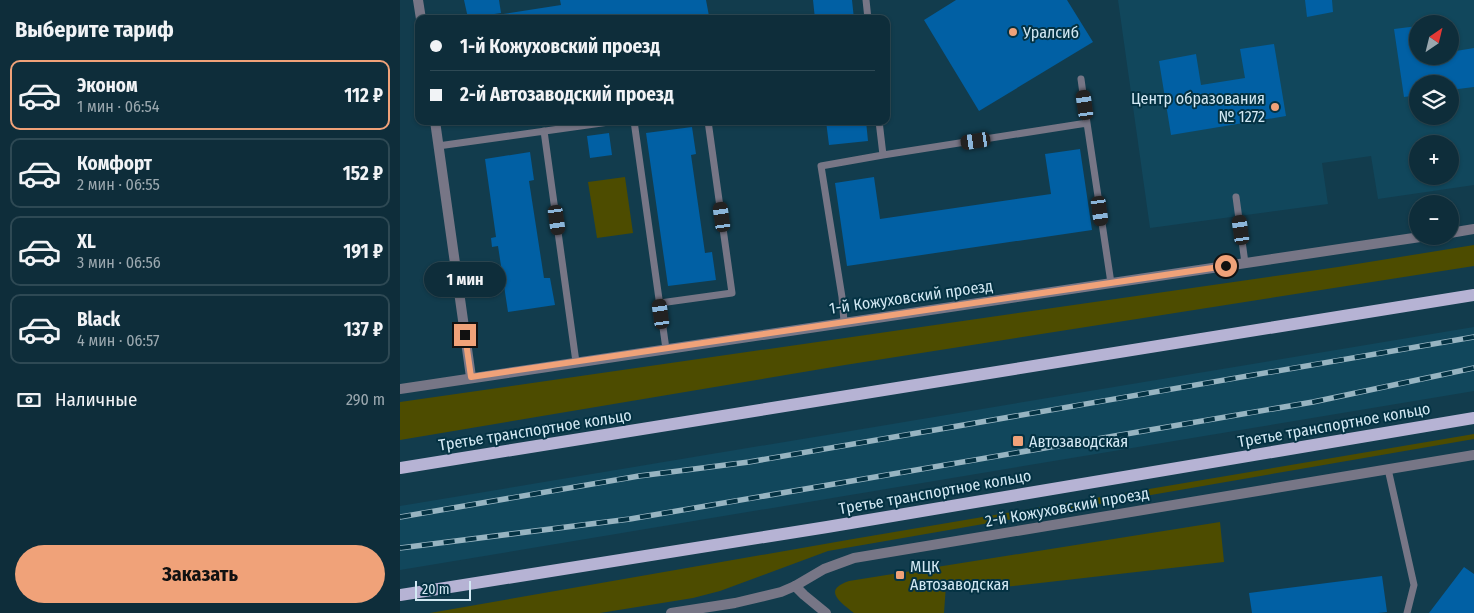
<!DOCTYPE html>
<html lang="ru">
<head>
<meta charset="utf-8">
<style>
  :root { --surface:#0e2d3a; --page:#1c3945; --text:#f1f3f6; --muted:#9ba8af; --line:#2e4954; --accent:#f0a279 }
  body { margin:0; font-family:"Fira Sans Condensed",sans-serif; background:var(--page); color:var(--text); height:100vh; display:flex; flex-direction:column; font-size:19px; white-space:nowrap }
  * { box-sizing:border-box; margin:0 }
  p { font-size:16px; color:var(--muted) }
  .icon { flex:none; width:28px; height:28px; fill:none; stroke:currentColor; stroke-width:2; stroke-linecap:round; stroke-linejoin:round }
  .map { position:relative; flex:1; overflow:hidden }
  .drawer { display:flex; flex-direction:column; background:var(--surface); width:400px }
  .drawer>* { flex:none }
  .banner { position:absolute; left:15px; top:15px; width:475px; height:110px; border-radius:10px; box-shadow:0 1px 4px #0004,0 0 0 1px var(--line); display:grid; align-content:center; height:110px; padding:0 15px; background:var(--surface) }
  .needle { width:32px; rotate:35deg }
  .controls { position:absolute; left:1009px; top:15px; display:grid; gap:10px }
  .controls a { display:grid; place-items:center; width:50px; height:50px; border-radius:50%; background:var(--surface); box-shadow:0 1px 4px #0004,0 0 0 1px var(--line); font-size:25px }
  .scale { position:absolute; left:15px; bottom:12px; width:56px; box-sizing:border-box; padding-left:5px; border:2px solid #d3e9f4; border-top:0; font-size:14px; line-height:18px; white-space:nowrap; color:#d3e9f4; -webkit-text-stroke:4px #043243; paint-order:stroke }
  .end { position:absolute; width:22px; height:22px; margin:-11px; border:6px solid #f0a279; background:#111; box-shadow:0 0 0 2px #111 }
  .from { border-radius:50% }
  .bubble { position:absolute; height:35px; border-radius:18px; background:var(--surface); box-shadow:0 1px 4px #0004,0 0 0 1px var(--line); font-size:16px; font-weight:700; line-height:35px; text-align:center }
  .car { position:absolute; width:15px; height:30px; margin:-15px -8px; border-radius:6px; box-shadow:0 0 4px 1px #0007; background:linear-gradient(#222 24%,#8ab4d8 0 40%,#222 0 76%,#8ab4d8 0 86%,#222 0) }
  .banner b { display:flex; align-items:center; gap:18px; height:48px; font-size:19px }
  .banner b+b { border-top:1px solid var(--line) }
  .banner i { width:12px; height:12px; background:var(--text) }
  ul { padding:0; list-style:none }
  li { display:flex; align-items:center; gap:15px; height:70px; margin:0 10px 8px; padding:0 5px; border:2px solid var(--line); border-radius:10px }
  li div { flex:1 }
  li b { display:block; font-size:19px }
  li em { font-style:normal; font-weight:700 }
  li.active { border-color:var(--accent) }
  li>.icon { width:45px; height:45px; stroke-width:1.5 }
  h2 { padding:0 15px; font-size:22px; line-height:60px }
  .pay { display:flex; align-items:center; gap:12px; height:55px; padding:0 15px; font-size:19px }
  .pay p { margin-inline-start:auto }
  .cta { display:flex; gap:10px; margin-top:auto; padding:10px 15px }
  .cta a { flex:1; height:58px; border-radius:30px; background:var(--accent); color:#111; font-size:20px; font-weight:700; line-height:58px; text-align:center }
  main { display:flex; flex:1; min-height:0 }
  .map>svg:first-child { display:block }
  .built { fill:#11475c; fill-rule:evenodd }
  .green { fill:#4d4c00 }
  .building { fill:#0160a4 }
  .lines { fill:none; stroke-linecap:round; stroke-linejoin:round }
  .service { stroke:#777686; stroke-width:7 }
  .minor { stroke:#777686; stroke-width:10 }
  .tertiary { stroke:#777686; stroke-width:10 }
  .primary { stroke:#b6b3d4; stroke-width:12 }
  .rail-casing { stroke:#97b4c1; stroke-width:5.5 }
  .rail { stroke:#043243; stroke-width:4; stroke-dasharray:11; stroke-linecap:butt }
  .route { stroke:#f0a279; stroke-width:6 }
  .poi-dot { fill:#f0a279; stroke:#043243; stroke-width:2 }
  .labels { text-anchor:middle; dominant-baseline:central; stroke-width:4; stroke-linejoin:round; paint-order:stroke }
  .poi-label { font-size:16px; fill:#d3e9f4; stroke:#043243; text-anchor:start }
  .street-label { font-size:16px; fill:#d3e9f4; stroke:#043243 }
</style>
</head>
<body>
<main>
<section class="drawer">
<h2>Выберите тариф</h2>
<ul>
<li class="active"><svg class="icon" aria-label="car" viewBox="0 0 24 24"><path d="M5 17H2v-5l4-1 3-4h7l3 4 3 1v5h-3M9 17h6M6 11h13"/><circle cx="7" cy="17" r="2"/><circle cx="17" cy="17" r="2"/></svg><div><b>Эконом</b><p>1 мин · 06:54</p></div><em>112 ₽</em></li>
<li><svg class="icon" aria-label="car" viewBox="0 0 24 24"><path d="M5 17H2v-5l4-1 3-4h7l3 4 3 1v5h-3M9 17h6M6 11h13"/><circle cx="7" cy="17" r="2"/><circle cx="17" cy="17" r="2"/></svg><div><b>Комфорт</b><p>2 мин · 06:55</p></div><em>152 ₽</em></li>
<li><svg class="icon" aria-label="car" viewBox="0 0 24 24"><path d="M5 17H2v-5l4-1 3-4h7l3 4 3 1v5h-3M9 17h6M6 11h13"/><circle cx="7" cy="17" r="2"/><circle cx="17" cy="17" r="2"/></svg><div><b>XL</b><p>3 мин · 06:56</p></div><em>191 ₽</em></li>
<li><svg class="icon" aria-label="car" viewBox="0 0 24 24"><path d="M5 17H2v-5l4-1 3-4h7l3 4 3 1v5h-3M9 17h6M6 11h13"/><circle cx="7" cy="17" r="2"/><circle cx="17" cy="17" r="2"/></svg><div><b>Black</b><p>4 мин · 06:57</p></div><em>137 ₽</em></li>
</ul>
<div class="pay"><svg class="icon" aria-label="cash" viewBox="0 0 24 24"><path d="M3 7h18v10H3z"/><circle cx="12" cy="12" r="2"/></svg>Наличные<p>290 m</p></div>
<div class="cta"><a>Заказать</a></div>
</section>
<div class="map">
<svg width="1074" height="613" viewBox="0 0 1074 613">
  <rect width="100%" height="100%" fill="#123c4d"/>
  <path class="built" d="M718 0H1074V185L978 199 971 156 922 163 928 204 750 228ZM1018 24H1050V56H1018ZM1018 84H1050V116H1018ZM1018 144H1050V176H1018Z
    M1074 327V391L0 570V506Z"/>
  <path class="green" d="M225 177 233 233 197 238 188 182Z
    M1074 245V266L445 365 0 440V402L938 267Z
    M1074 434V439L428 551 320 591 293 598 200 613H30L453 539Z
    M820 522 824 562 604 587 601 579 546 585 544 613H454C440 602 422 590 449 581Z"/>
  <path class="building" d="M64 0H99L101 13 68 18Z
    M160 0H306L309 16 294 19H77V18L161 5Z
    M413 0H452L454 19H415Z
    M556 0H667L693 42 579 111 524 20Z
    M905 0H932L933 12 907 17Z
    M1018 26V56H1050V52L1074 48V87L1050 90V84H1018V95L1004 97 994 29Z
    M874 44 886 116 771 135 759 61 796 54 801 85 845 78 840 49Z
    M426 121H466L468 141 429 145Z
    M292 127 296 154 291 155 305 253 312 252 316 280 268 286 246 133Z
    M209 133 212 155 190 158 187 136Z
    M680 149 692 230 447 266 435 183 474 177 480 219 651 194 645 154Z
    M130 152 134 180 129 181 144 278H150L155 305 108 312 98 246 92 247 91 238 96 237 85 159Z
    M1064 567 1074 574V613H1029Z
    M982 576 987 612 978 613H852L849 593Z"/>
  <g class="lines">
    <path class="service" d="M466 0 468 19
      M681 79 687 123
      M234 121 266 349
      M479 121 483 155 687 123 711 283
      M144 131 176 362
      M38 146 216 121
      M836 197 845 263
      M260 303 332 293 308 121
      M444 322 442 297 421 166 483 155
      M988 469 1014 585 1007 613"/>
    <path class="minor" d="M18 0 21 19
      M35 121 71 377
      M395 586 404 595 426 613"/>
    <path class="tertiary" d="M1050 233 1074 229
      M0 389 1027 236
      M271 613 335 603 381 592 395 586 424 569 454 558 1074 455"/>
    <path class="primary" d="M0 468 1074 295
      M0 595 427 527 1074 418"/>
    <defs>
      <path id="rail" d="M0 517 239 476 349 462 1074 337
        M0 548 230 519 913 402 1074 368"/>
    </defs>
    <use href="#rail" class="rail-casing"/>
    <use href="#rail" class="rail"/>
  </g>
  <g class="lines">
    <path class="route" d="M65 335 71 377 826 266"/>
  </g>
  <g class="poi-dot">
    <circle cx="613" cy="32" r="5"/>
    <circle cx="875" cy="107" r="5"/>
    <rect x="612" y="435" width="12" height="12" rx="2.5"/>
    <rect x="495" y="570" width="10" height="10" rx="2.5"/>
  </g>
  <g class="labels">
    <g class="poi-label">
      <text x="623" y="32">Уралсиб</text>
      <text x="865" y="98" text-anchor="end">Центр образования<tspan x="865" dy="18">№ 1272</tspan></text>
      <text x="629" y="441">Автозаводская</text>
      <text x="510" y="566">МЦК<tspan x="510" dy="18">Автозаводская</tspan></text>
    </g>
    <g class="street-label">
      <text transform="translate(511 297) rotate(-8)">1-й Кожуховский проезд</text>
      <text transform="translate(934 425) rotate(-10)">Третье транспортное кольцо</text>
      <text transform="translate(135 430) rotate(-9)">Третье транспортное кольцо</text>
      <text transform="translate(535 492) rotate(-10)">Третье транспортное кольцо</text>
      <text transform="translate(667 507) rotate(-10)">2-й Кожуховский проезд</text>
    </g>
  </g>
</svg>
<div class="controls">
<a><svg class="needle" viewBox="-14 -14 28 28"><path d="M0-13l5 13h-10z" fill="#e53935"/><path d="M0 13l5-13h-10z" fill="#9ba8af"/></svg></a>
<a><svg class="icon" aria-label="layers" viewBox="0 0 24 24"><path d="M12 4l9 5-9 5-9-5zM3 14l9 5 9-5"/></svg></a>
<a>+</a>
<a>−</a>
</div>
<div class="scale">20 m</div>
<i class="end from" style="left:826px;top:266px"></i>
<i class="end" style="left:65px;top:335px"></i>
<div class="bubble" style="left:24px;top:262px;width:82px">1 мин</div>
<i class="car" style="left:685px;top:105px;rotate:352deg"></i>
<i class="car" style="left:576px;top:141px;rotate:261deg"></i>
<i class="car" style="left:700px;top:211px;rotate:172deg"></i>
<i class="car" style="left:322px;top:217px;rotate:352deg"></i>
<i class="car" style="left:157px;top:220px;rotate:172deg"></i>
<i class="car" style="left:841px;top:230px;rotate:352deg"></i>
<i class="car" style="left:261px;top:314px;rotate:352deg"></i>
<div class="banner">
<b><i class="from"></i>1-й Кожуховский проезд</b>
<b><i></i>2-й Автозаводский проезд</b>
</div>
</div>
</main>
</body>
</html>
